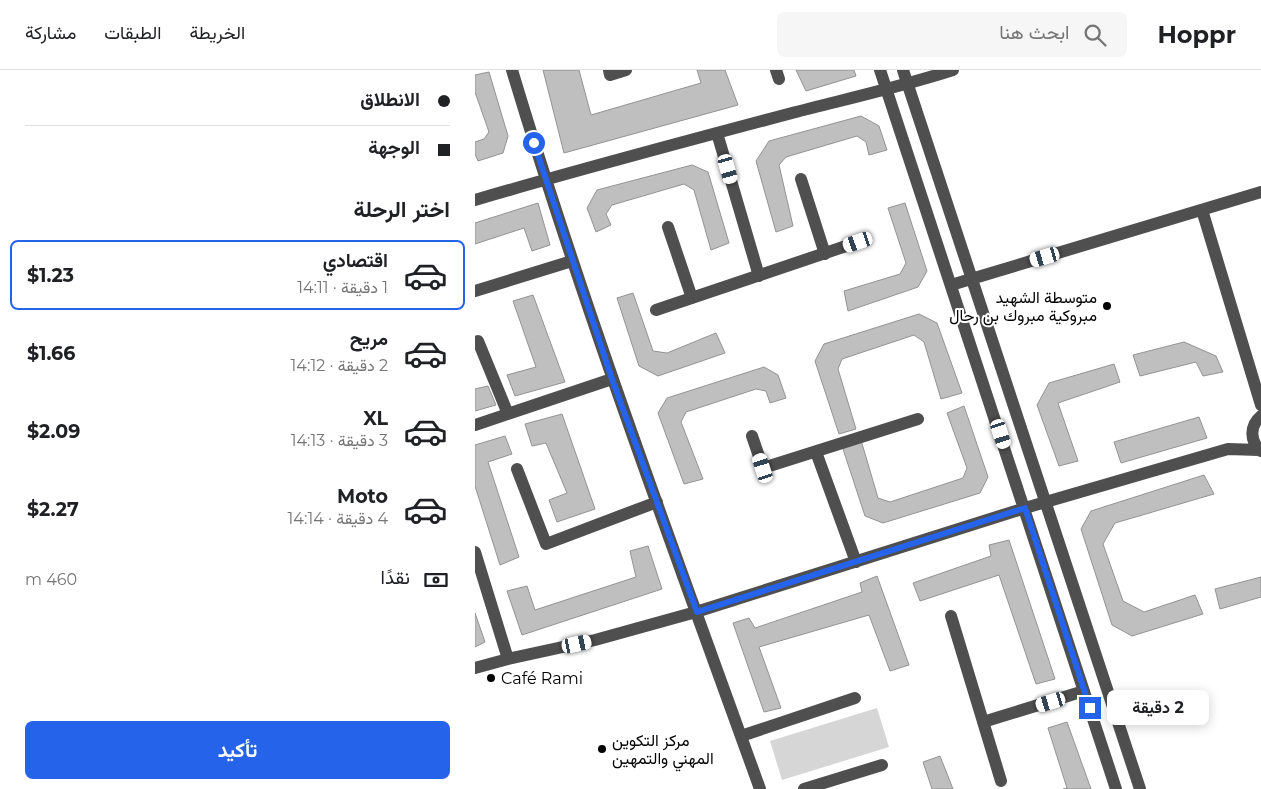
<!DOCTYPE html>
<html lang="ar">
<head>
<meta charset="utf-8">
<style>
  :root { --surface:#fff; --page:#f6f6f6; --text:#202124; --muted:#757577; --line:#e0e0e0; --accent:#2563eb }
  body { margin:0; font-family:Montserrat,Vazirmatn,sans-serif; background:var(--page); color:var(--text); direction:rtl; height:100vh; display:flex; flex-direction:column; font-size:19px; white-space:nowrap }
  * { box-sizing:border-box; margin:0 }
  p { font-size:16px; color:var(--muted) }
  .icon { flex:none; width:28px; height:28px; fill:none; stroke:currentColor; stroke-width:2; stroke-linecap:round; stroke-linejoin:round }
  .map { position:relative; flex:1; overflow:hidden; direction:ltr }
  .details { display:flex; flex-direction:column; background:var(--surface); width:475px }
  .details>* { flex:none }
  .banner { display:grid; align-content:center; height:110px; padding:0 25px; background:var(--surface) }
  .end { position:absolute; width:22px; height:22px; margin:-11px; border:6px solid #2563eb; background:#fff; box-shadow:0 0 0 2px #fff }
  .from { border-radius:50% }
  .bubble { position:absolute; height:35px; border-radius:8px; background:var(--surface); box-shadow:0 2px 12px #0003; font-size:16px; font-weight:700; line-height:35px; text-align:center; direction:rtl }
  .car { position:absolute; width:15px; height:30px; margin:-15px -8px; border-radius:6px; box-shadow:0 0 4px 1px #0007; background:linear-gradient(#fff 24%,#345 0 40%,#fff 0 76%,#345 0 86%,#fff 0) }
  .banner b { display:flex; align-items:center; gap:18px; height:48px; font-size:19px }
  .banner b+b { border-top:1px solid var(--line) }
  .banner i { width:12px; height:12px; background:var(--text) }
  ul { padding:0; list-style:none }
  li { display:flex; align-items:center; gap:15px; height:70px; margin:0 10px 8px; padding:0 15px; border:2px solid transparent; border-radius:8px }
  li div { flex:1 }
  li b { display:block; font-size:19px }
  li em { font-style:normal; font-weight:700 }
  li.on { border-color:var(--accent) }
  li>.icon { width:45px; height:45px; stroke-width:1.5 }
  h2 { padding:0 25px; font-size:22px; line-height:60px }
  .pay { display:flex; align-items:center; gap:12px; height:55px; padding:0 25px; font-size:19px }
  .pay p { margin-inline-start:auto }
  .button { display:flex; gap:10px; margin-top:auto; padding:10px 25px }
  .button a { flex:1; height:58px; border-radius:8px; background:var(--accent); color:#fff; font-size:20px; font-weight:700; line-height:58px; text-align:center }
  header { display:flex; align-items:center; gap:30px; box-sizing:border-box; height:70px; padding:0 25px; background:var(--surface); border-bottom:1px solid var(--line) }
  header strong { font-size:24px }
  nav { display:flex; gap:28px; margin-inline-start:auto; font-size:18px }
  .search { width:350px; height:45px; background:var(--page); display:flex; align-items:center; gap:12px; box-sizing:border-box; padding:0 18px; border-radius:8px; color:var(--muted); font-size:19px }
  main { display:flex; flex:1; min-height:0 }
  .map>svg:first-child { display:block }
  .green { fill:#d6d6d6 }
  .building { fill:#bfbfbf; stroke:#939393 }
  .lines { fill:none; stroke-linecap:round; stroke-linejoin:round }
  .minor { stroke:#4f4f4f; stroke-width:12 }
  .route { stroke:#2563eb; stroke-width:6 }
  .poi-dot { fill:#000; stroke:#fff; stroke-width:2 }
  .labels { text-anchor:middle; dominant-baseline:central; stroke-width:4; stroke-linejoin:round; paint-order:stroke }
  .poi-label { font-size:16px; fill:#000; stroke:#fff; text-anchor:start }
</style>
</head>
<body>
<header>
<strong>Hoppr</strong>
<div class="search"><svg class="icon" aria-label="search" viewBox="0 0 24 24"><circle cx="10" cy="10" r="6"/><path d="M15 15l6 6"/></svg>ابحث هنا</div>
<nav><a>الخريطة</a><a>الطبقات</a><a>مشاركة</a></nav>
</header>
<main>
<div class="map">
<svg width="786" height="719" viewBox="0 0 786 719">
  <rect width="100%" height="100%" fill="#fff"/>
  <path class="green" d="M402 638 414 677 307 710 295 671Z"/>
  <path class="building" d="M68 0H104L116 45 226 13 222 0H250L263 35 89 83Z
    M321 0H379L381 6 331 21Z
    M14 2 33 66 28 83 3 91 0 84V72L9 69 14 62 0 22V5Z
    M386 46 404 56 412 80 394 85 391 72 382 66 311 87 304 95 318 156 301 162 281 91 294 71Z
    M217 95 233 102 254 173 236 180 219 120 209 114 137 135 131 144 136 155 121 162 112 138 122 120Z
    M63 133 75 175 57 181 49 158 0 174V153Z
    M430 133 452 201 443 217 373 241 369 221 425 204 431 193 413 138Z
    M158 223 178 281 192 283 241 263 250 283 183 306 164 296 142 228Z
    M58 225 90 312 40 326 32 305 61 297 38 231Z
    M444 244 462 253 487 323 466 329 449 272 439 265 367 289 363 299 381 359 364 364 340 291 349 274Z
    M709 272 741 286 748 302 728 306 721 292 665 306 658 285Z
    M639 294 645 312 583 333 603 391 584 396 562 335 574 313Z
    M289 297 303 305 311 328 295 333 291 321 281 319 211 342 206 352 228 409 209 414 183 343 192 328Z
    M13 316 21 335 0 341V319Z
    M489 336 513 407 505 423 408 453 390 446 367 376 386 370 403 428 415 432 488 408 492 398 472 343Z
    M87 344 120 439 82 452 74 430 92 423 71 373 57 376 50 354Z
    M724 347 732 368 646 393 639 372Z
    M30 366 37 384 13 392 44 487 25 495 0 416V375Z
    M729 405 739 424 640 453 628 474 648 531 669 542 720 525 728 544 657 566 637 555 606 459 616 441Z
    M534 470 580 609 561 614 524 505 445 531 438 513 516 486 514 475Z
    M173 476 187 519 47 565 32 521 52 516 60 540 161 507 155 481Z
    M402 506 434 595 415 601 394 545 284 577 306 638 289 642 258 553 274 548 280 558 387 522 385 513Z
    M786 507V527L745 539 740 519Z
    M0 543 10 572 0 577Z
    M592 652 616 719H588L592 718 573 658Z
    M465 686 478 719H457L448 692Z"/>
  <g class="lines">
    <path class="minor" d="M37 0C110 243 199 480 285 719
      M134 0 135 5 151 0
      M301 0 304 9
      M405 0 641 719
      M428 0 665 719
      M242 63 284 206
      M326 109 350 184
      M0 130C105 99 211 71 317 43 371 29 425 17 478 0
      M727 140 786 335
      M193 157 217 228
      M476 215 786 122
      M0 221 97 191
      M181 240 383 172
      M3 271 33 344
      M786 346C774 356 775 372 786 381
      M0 355 137 309
      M277 366 288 398 443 349
      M341 382 381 492
      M42 399 71 474 182 432
      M0 482 33 589
      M476 546 526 711
      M0 598 33 589 120 570 221 542 550 438 753 379 784 380
      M508 652 609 621
      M266 666 380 628
      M329 719 407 695"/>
  </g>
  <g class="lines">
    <path class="route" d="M59 73 137 309 222 542 550 438 615 638"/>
  </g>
  <g class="poi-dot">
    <circle cx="632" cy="236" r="5"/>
    <circle cx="16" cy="608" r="5"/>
    <circle cx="127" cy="679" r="5"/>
  </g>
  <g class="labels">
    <g class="poi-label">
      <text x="622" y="227" text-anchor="end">متوسطة الشهيد<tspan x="622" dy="18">مبروكية مبروك بن رحال</tspan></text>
      <text x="26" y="608">Café Rami</text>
      <text x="137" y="670">مركز التكوين<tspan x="137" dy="18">المهني والتمهين</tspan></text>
    </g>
  </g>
</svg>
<i class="end from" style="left:59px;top:73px"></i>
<i class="end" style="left:615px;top:638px"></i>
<div class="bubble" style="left:632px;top:620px;width:102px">2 دقيقة</div>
<i class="car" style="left:253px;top:99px;rotate:164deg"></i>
<i class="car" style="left:383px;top:172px;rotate:251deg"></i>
<i class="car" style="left:570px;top:187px;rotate:254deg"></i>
<i class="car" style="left:526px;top:364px;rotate:162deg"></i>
<i class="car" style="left:288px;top:398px;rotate:342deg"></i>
<i class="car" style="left:102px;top:574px;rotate:78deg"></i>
<i class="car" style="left:576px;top:632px;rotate:253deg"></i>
</div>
<section class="details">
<div class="banner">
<b><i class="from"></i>الانطلاق</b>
<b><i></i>الوجهة</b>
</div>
<h2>اختر الرحلة</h2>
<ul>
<li class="on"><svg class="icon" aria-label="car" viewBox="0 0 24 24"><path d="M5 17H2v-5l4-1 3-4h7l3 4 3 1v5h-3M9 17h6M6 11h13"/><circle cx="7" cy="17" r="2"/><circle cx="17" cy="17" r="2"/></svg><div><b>اقتصادي</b><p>1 دقيقة · 14:11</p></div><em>$1.23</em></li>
<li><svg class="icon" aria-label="car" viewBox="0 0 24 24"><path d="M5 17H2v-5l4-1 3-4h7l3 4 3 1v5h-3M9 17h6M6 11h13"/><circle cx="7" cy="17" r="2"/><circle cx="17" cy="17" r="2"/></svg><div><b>مريح</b><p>2 دقيقة · 14:12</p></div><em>$1.66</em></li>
<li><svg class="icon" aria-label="car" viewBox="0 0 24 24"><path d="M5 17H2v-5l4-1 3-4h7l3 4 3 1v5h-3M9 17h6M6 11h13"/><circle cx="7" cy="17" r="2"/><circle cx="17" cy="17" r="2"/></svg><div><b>XL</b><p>3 دقيقة · 14:13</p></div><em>$2.09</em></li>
<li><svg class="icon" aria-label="car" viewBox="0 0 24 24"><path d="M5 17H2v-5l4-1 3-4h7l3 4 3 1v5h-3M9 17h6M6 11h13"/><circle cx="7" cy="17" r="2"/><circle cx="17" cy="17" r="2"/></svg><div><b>Moto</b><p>4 دقيقة · 14:14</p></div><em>$2.27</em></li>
</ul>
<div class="pay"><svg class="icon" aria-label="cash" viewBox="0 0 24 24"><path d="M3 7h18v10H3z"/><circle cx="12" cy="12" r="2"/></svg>نقدًا<p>460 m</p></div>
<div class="button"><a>تأكيد</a></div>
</section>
</main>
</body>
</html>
